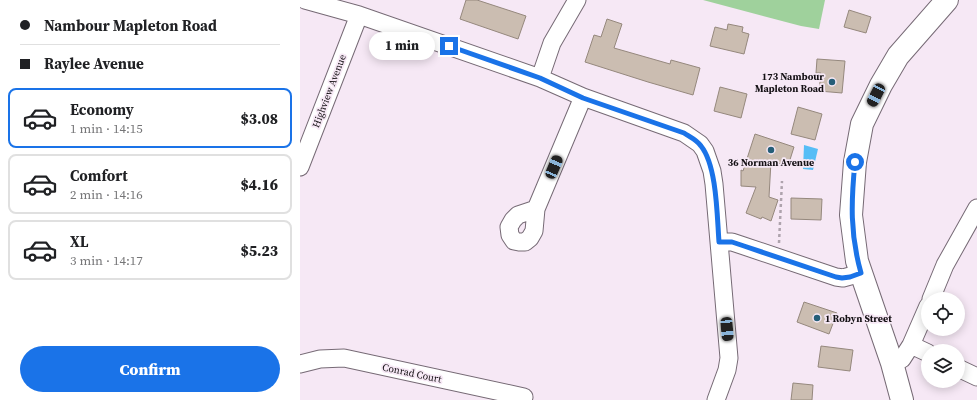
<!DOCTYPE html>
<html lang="en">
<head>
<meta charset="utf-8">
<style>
  :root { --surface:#fff; --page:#f6f6f6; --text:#202124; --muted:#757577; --line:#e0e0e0; --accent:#1a73e8 }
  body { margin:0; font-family:"Source Serif 4",serif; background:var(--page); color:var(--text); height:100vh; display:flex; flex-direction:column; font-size:15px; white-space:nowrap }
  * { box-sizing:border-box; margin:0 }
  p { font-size:13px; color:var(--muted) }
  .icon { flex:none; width:22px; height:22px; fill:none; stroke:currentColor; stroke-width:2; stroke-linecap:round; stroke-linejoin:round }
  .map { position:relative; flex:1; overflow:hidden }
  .details { display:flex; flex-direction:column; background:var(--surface); width:300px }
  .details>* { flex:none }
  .banner { display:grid; align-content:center; height:88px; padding:0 20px; background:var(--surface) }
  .controls { position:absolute; left:621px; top:292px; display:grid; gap:8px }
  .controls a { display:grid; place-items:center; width:44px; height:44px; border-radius:50%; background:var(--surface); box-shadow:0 2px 10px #0003; font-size:20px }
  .end { position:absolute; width:18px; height:18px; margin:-9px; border:5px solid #1a73e8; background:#fff; box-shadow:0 0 0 2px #fff }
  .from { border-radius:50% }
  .bubble { position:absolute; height:28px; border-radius:14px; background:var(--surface); box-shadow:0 2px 10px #0003; font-size:13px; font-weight:800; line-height:28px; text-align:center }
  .car { position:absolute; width:12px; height:24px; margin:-12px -6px; border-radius:5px; box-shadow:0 0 3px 1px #0007; background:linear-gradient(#222 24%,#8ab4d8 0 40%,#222 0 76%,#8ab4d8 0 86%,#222 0) }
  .banner b { display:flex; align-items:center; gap:14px; height:38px; font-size:15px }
  .banner b+b { border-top:1px solid var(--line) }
  .banner i { width:10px; height:10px; background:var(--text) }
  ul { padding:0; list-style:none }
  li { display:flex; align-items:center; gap:12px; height:60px; margin:0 8px 6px; padding:0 12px; border:2px solid var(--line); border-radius:8px }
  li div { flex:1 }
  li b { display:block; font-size:15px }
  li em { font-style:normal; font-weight:800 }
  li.active { border-color:var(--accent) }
  li>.icon { width:36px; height:36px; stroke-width:1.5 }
  .action { display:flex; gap:8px; margin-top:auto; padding:8px 20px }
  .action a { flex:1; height:46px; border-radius:24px; background:var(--accent); color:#fff; font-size:16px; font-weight:800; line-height:46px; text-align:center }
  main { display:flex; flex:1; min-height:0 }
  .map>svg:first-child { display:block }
  .green { fill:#9fd19c }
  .water { fill:#56bdf6 }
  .building { fill:#cbbdb1; stroke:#95887d }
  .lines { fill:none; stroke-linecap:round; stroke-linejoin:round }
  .minor-casing { stroke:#766a75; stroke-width:19 }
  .secondary-casing { stroke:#766a75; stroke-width:24 }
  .path { stroke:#aea3ad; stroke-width:2.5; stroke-dasharray:3 3; stroke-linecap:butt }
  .minor { stroke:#fff; stroke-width:17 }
  .secondary { stroke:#fff; stroke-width:22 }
  .route { stroke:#1a73e8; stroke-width:5 }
  .poi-dot { fill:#255e78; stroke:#f6e8f5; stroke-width:1.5 }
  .labels { text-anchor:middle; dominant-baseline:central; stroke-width:3.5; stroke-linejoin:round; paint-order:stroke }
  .poi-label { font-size:10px; font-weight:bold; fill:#141014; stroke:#f6e8f5; text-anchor:end }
  .street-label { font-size:10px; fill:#141014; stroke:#f6e8f5 }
</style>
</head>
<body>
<main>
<section class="details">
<div class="banner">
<b><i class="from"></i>Nambour Mapleton Road</b>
<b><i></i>Raylee Avenue</b>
</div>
<ul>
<li class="active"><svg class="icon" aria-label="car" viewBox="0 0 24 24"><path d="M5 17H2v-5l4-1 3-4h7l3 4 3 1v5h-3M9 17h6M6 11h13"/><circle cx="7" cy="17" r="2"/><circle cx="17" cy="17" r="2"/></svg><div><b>Economy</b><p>1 min · 14:15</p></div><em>$3.08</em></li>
<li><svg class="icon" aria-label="car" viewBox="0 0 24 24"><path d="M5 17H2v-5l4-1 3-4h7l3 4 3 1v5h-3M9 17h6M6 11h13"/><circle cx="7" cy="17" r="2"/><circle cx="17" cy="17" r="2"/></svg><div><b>Comfort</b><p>2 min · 14:16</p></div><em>$4.16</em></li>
<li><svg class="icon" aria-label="car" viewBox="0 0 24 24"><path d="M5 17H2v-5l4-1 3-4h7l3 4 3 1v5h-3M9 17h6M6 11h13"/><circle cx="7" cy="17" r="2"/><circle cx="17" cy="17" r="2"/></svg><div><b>XL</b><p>3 min · 14:17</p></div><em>$5.23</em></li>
</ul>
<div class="action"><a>Confirm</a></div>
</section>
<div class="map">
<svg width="677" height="400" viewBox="0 0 677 400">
  <rect width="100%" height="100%" fill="#f6e8f5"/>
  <path class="green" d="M403 0H525L519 29 501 26Z"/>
  <path class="water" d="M504 145 518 149 513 170 503 169Z"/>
  <path class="building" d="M166 0H177L226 16 218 39 160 19Z
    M549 10 571 17 566 33 544 27Z
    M307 19 322 24 314 48 370 64 371 60 400 68 393 95 348 82 285 62 294 35 301 37Z
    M428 24 443 27 442 32 449 34 444 54 410 46 415 27 427 30Z
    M517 59 545 61 542 93 519 91 521 73H516Z
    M420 87 447 94 441 118 414 111Z
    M498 107 522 114 515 140 491 134Z
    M455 134 494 147 488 166 471 161 469 197 478 200 471 221 462 217 461 219 446 213 456 187 441 186V170L443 171Z
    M491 198 522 199 521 220 491 219Z
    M504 302 537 313 529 334 497 322Z
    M521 346 553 350 550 371 518 367Z
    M493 383 513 385 512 400H491Z"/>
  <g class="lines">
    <defs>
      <path id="minor" d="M5 0 59 15 240 78 283 97 384 133 400 144 405 151 412 171 414 184 429 358 427 370 416 400
        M240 78 252 43 277 0
        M0 167 59 15
        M236 209 218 215 213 220 209 227 210 235 214 241 219 242H225L230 238 234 231 236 209 283 97
        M419 242H432L444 246 536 277 543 278 561 273
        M631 299 645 265 677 208
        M611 345 628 353
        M592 363 602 359 611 345 628 306
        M0 364 20 359 44 358 224 397
        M658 368 677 377"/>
      <path id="secondary" d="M602 400 592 363 557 261 551 215 555 162 562 124 581 85 598 56 647 0"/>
    </defs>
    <use href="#minor" class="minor-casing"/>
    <use href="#secondary" class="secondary-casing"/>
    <path class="path" d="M479 243 482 181"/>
    <use href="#minor" class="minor"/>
    <use href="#secondary" class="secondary"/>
  </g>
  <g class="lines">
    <path class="route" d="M149 46 240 78 283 98 384 133C390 137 397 140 401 146 417 166 417 216 419 242H432L444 246 536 277 542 278 550 277 561 273C550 234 551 202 555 162"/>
  </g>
  <g class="poi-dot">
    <circle cx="532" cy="82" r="4"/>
    <circle cx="471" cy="150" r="4"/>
    <circle cx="517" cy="318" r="4"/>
  </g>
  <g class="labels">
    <g class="poi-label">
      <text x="524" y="76">173 Nambour<tspan x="524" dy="12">Mapleton Road</tspan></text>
      <text x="471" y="162" text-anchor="middle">36 Norman Avenue</text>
      <text x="525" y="318" text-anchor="start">1 Robyn Street</text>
    </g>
    <g class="street-label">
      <text transform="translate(29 91) rotate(-69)">Highview Avenue</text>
      <text transform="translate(112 373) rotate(12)">Conrad Court</text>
    </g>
  </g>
</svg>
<div class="controls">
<a><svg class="icon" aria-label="locate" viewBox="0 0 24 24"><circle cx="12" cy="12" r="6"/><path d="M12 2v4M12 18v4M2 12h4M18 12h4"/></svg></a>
<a><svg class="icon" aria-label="layers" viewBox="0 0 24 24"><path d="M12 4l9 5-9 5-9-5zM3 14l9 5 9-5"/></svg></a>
</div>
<i class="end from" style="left:555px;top:162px"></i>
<i class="end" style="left:149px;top:46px"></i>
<div class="bubble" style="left:69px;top:32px;width:66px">1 min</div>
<i class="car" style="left:576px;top:95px;rotate:207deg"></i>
<i class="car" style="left:254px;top:167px;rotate:23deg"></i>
<i class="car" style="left:427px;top:329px;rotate:175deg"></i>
</div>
</main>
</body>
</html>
